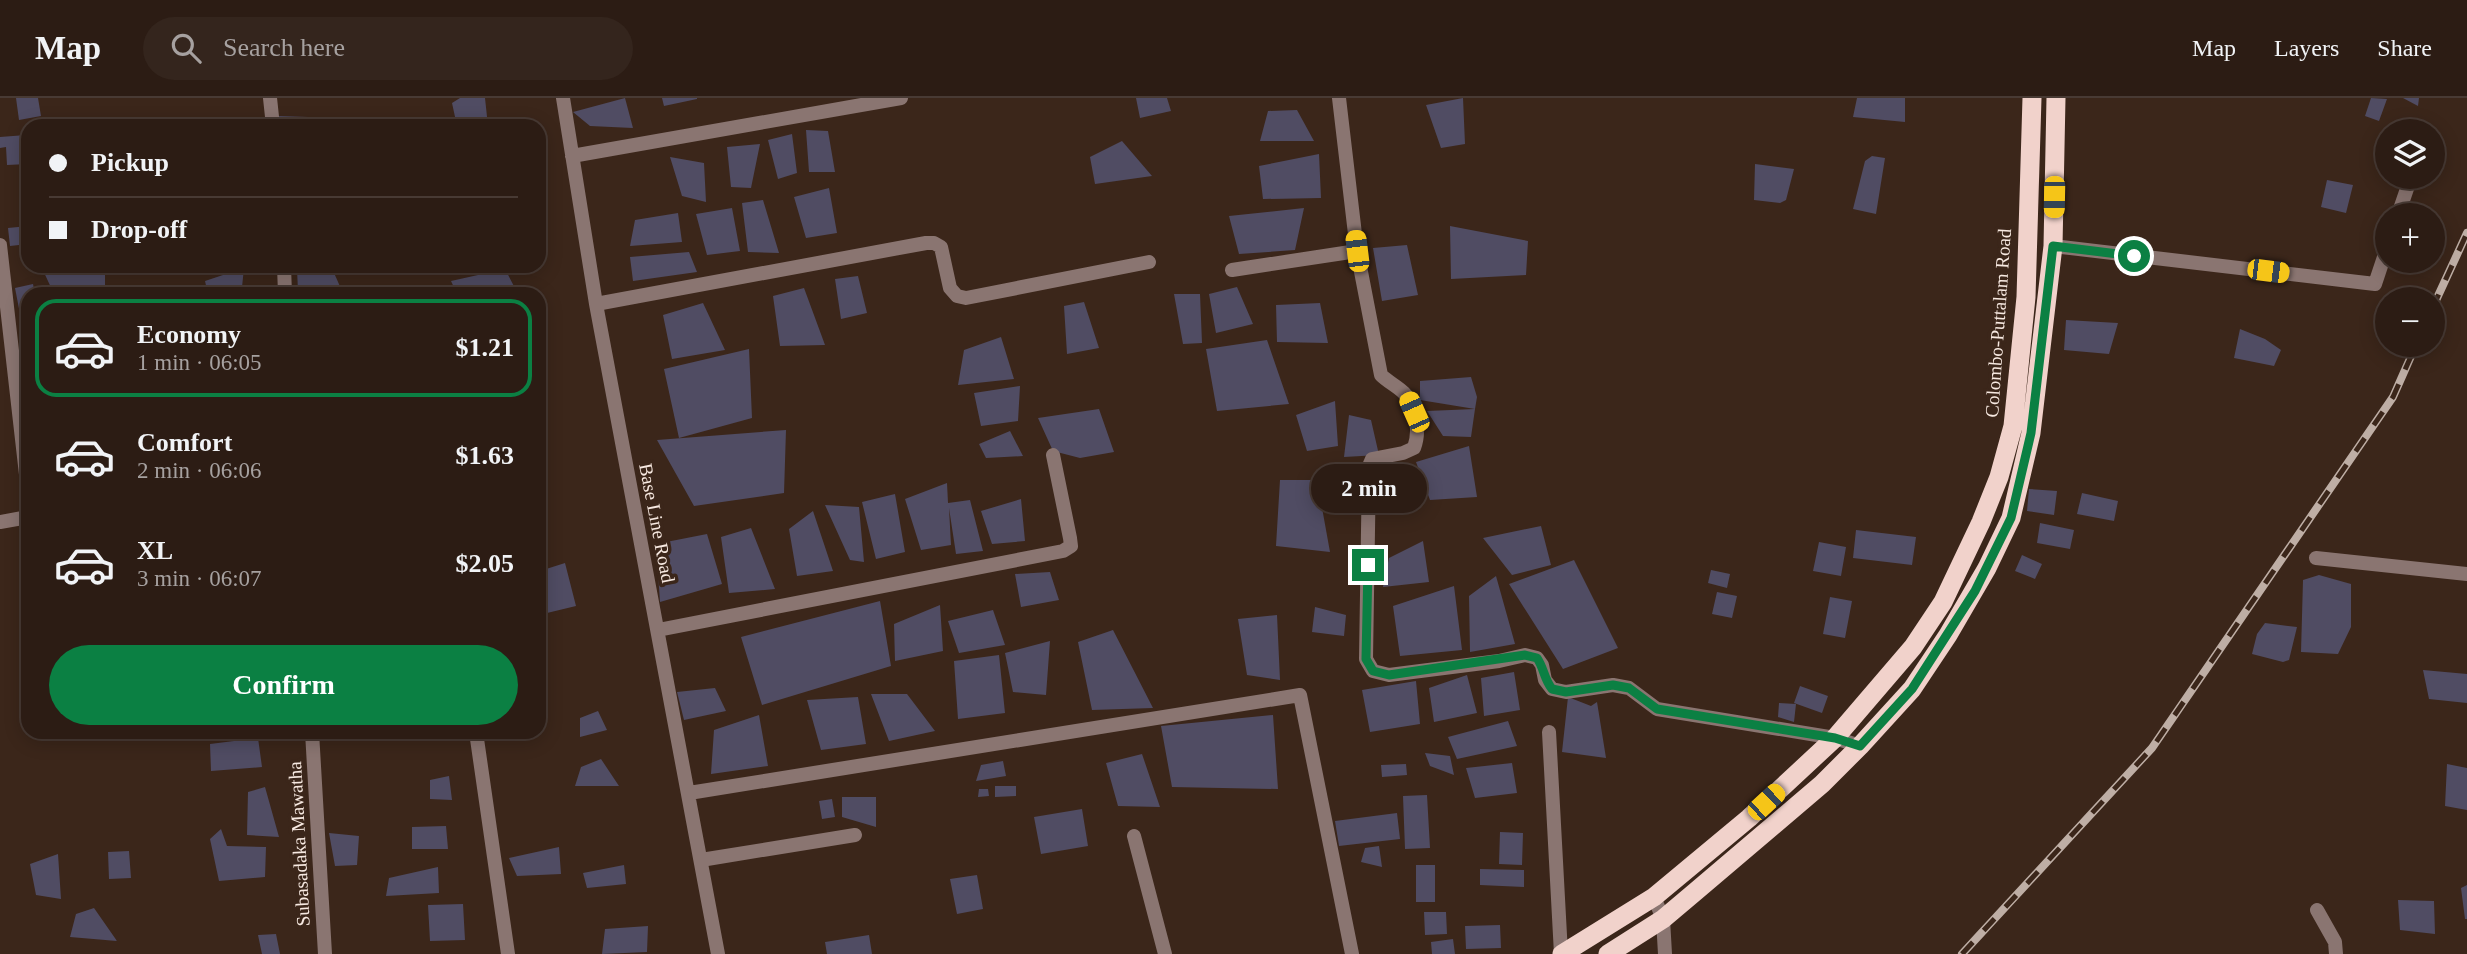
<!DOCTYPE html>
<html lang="en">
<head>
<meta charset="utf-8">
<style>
  :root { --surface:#2c1c14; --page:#34251d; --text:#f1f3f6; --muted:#a6a1a0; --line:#483a34; --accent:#0b8043 }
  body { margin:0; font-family:"Times New Roman",serif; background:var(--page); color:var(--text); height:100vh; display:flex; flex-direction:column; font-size:26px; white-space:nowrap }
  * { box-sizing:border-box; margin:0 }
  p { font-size:23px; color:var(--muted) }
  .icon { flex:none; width:38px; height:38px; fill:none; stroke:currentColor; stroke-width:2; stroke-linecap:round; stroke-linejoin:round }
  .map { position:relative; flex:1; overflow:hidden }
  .panel { position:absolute; left:21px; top:189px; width:525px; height:452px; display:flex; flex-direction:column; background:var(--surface); border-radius:21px; box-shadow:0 4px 18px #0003,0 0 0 2px var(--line) }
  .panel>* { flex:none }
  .guide { position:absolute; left:21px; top:21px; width:525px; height:154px; border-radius:21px; box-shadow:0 4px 18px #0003,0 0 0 2px var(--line); display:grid; align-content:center; height:154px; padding:0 28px; background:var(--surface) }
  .buttons { position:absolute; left:2375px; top:21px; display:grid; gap:14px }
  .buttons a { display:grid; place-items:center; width:70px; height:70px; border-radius:50%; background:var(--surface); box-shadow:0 4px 18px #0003,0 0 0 2px var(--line); font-size:35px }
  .end { position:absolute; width:32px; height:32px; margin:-16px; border:9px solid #0b8043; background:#fff; box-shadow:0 0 0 4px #fff }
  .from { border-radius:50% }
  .bubble { position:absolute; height:49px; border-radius:24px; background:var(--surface); box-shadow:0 4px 18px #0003,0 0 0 2px var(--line); font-size:23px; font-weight:700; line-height:49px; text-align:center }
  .car { position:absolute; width:21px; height:42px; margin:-21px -10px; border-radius:9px; box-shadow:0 0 5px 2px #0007; background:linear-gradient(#f5c518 24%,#345 0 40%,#f5c518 0 76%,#345 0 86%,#f5c518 0) }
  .guide b { display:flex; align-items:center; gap:24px; height:66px; font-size:26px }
  .guide b+b { border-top:2px solid var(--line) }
  .guide i { width:18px; height:18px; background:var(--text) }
  ul { padding:12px 0 0; list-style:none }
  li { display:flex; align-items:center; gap:21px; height:98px; margin:0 14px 10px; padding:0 14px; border:4px solid transparent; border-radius:21px }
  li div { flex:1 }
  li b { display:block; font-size:26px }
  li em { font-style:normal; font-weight:700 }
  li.active { border-color:var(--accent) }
  li>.icon { width:63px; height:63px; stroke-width:1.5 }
  .action { display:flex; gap:14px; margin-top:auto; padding:14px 28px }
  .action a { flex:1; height:80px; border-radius:42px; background:var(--accent); color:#fff; font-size:28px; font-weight:700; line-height:80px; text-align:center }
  header { display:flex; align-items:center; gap:42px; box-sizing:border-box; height:98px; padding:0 35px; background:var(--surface); border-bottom:2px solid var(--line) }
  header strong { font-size:33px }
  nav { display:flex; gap:38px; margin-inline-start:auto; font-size:24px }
  .search { width:490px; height:63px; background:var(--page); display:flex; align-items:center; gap:18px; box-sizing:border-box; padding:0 24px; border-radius:38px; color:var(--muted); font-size:26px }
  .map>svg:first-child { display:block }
  .building { fill:#504c63 }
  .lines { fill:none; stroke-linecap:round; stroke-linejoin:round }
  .minor { stroke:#8a7571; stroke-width:14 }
  .trunk { stroke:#f1d2cb; stroke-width:19 }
  .rail-casing { stroke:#beaea5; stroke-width:8 }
  .rail { stroke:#3b261a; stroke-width:5; stroke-dasharray:16; stroke-linecap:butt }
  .route { stroke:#0b8043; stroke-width:9 }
  .labels { text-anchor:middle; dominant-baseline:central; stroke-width:7; stroke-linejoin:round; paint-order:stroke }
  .street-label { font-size:19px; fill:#f7e9e1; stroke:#3b261a }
</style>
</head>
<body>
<header>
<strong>Map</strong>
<div class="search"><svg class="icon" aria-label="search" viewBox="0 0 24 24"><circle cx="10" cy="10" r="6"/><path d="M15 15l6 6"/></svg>Search here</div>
<nav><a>Map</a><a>Layers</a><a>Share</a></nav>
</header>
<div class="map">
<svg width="2467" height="856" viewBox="0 0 2467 856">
  <rect width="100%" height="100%" fill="#3b261a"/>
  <path class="building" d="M16 0H38L41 18 19 22Z
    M460 0H485L488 28H457L452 5Z
    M625 0 633 30 590 28 573 14Z
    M662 0H697V1L664 8Z
    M1136 0H1167L1171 13 1140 20Z
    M1463 0 1465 46 1441 50 1426 7Z
    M1857 0H1905V24L1853 19Z
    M2371 0 2387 1 2379 23 2365 18Z
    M2403 0H2419L2418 8Z
    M1297 12 1314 43H1260L1268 13Z
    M276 18 341 20V28H276Z
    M806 32 828 33 835 74H809Z
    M792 36 797 75 778 81 768 42Z
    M26 37 28 66 7 67 6 49 0 50V39Z
    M1122 43 1152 78 1095 86 1090 59Z
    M760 46 751 90 731 89 727 49Z
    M1319 56 1321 100 1263 101 1259 68Z
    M1872 58 1885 60 1876 116 1853 111 1865 63Z
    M670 59 704 65 706 104 682 98Z
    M1755 66 1794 71 1786 102 1780 105 1754 102Z
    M2327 82 2353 87 2346 115 2321 109Z
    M829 90 837 135 806 140 794 99Z
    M763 102 779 155 748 154 742 105Z
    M732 110 740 153 707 157 696 116Z
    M1304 110 1295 152 1239 156 1229 118Z
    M678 115 682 144 630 148 635 122Z
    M28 128V146L10 148 8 130Z
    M1450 128 1528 143 1526 177 1451 181Z
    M1407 147 1418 197 1382 203 1373 150Z
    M689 154 697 174 633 183 630 159Z
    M41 168 105 169V194L54 196Z
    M142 168H175V171L142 172Z
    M304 168H331L342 193H298L297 171Z
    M244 170 242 189 217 196H208L205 183Z
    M505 171 518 196H457L451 183Z
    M858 178 867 215 841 221 835 181Z
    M33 186 35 196H28V220L21 221 15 190Z
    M1237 189 1253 226 1216 235 1209 196Z
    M804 190 825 247 780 248 773 198Z
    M1174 196H1200L1202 245 1183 246Z
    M1084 204 1099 250 1067 256 1064 208Z
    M703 205 725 252 672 261 663 217Z
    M1320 205 1328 245 1277 244 1276 207Z
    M2066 222 2118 225 2109 256 2064 252Z
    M2240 231 2265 241 2281 252 2274 268 2234 260Z
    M1001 239 1014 281 958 287 964 252Z
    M1267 242 1289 306 1217 313 1206 251Z
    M749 251 752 320 679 340 664 271Z
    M1471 279 1477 299 1475 311 1420 302V283Z
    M1020 288 1018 323 981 328 974 295Z
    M1335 303 1338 348 1307 353 1296 317Z
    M539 304H540L547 340H539Z
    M1099 311 1114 354 1080 360 1053 353 1038 320Z
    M1475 311 1471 339 1443 338 1427 313Z
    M1349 317 1371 322 1379 357 1344 359Z
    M786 332 784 395 694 408 657 342Z
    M1010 333 1023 358 986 360 979 346Z
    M1469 348 1477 399 1430 402 1416 364Z
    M1407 366 1424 402 1380 407 1383 381Z
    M1280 382H1317L1330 454 1276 448Z
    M947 385 948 405 970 402 983 453 956 456 949 410 951 447 921 452 905 401Z
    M2029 391 2057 393 2054 417 2027 413Z
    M2082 395 2118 403 2114 423 2077 416Z
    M895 396 905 454 876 461 862 404Z
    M1021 401 1025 443 992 446 981 413Z
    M825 407 859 409 864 464 850 462Z
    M813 413 833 473 797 478 789 431Z
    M2040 425 2074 432 2070 451 2037 445Z
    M1541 428 1551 467 1512 477 1483 440Z
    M751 430 775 491 729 495 721 439Z
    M1856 432 1916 439 1912 467 1853 460Z
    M707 436 722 486 660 504 656 446Z
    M1423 443 1429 484 1383 489 1389 460Z
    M1819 444 1846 449 1841 478 1813 473Z
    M2022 457 2042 466 2035 481 2015 473Z
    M1574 462 1618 550 1563 571 1509 486Z
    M565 465 576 508 547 515 543 472Z
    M1711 472 1730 476 1727 490 1708 485Z
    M1050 474 1059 502 1021 509 1015 476Z
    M2319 477 2351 486V529L2338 556 2301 554 2303 482Z
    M1496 478 1515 546 1470 554 1469 498Z
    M1454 488 1462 552 1400 558 1393 508Z
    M1717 494 1737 498 1732 520 1712 516Z
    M1830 499 1852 503 1845 540 1823 536Z
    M880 503 891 568 762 607 741 539Z
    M940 507 943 553 895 563 894 526Z
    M1315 509 1346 517 1344 538 1312 534Z
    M993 512 1005 547 959 555 948 523Z
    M1277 517 1280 582 1247 577 1238 521Z
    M2265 525 2297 529 2289 562 2283 564 2252 556 2257 536Z
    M1113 532 1153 610 1092 612 1078 544Z
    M1050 543 1046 597 1013 594 1005 555Z
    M999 557 1005 615 958 621 954 563Z
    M2423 572 2467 576V605L2429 601Z
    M1514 574 1520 612 1484 618 1481 580Z
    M1467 577 1477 615 1434 624 1429 590Z
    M1416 583 1420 626 1370 634 1362 592Z
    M1800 588 1828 598 1822 615 1794 605Z
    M715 590 726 613 684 622 677 594Z
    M871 596H907L935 633 889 643Z
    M858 599 866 646 821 652 807 602Z
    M1568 599 1591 608 1597 604 1606 660 1562 654Z
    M1779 605 1796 606 1794 624 1778 619Z
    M598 613 607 632 580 639V620Z
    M759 617 768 668 711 676 714 632Z
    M1273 617 1278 691 1172 689 1161 628Z
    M1508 623 1517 648 1457 661 1448 639Z
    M250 634H274L275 641 258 640 262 669 211 673 210 646 258 640Z
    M1425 655 1450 658 1454 677 1430 668Z
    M1142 656 1160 709 1118 708 1106 665Z
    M601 661 619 688H575L581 669Z
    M1003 663 1006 678 976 683 981 667Z
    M1512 665 1517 695 1475 700 1466 670Z
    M1406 666 1407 677 1382 679 1381 667Z
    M2447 666 2467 670V712L2445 708Z
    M449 678 452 702 430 701V682Z
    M995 688H1016V698L995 699Z
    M265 689 279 739 247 737 248 694Z
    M979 691H988L989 698 978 699Z
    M1427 697 1430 750 1405 751 1403 698Z
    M842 699H876V729L842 719Z
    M832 701 835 719 822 721 819 703Z
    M1082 711 1088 748 1041 756 1034 719Z
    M1397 715 1400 741 1339 748 1335 723Z
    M446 728 448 751H412V729Z
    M221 731 227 748 266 749 265 779 219 783 210 741Z
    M1500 734 1523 735 1522 767 1499 766Z
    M329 735 359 738 357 767 335 768Z
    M1379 748 1382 769 1361 764 1365 750Z
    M559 749 561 776 517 778 509 760Z
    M129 753 131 780 109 781 108 754Z
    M58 756 61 801 36 797 30 766Z
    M624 767 626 786 587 790 583 775Z
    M1416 767H1435V804H1416Z
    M438 769 439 795 386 798 389 780Z
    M1480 771 1524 772V789L1480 787Z
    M977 777 983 811 957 816 950 781Z
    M2467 787V821H2465L2461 790Z
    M2398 802 2434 803 2435 836 2400 832Z
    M463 806 465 842 430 843 428 807Z
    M94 810 117 843 70 839 76 816Z
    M1424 814H1446L1447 836 1425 837Z
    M1500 827 1501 850 1466 851 1465 828Z
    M648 828 647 854 602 856 605 831Z
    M276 836 280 856H262L258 837Z
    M869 837 872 856H827L825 844Z
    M1453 841 1455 856H1432L1431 844Z"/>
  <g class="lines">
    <path class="minor" d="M270 0 273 28
      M563 0 596 206 718 856
      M1339 0 1357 153 1381 277C1388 284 1397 288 1404 295 1417 307 1420 334 1414 350L1403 355 1372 361 1369 368 1366 561 1373 573 1389 577 1499 563 1525 557 1537 560 1542 567 1545 582 1552 591 1566 594 1613 587 1629 590 1657 611 1835 640 1860 648
      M572 58 901 0
      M2398 117 2411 79
      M0 147 28 394
      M2053 148 2375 186 2387 150
      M284 168 285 196
      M1232 172 1357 153
      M596 206 926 145H934L941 149 950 190 957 198 966 200 1149 164
      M0 424 28 419
      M2316 460 2467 476
      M658 532 1063 453 1071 448 1070 440 1053 357
      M312 634 325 856
      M476 634 508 856
      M1549 634 1561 856
      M689 695 1300 597 1352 856
      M1134 738 1165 856
      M701 762 855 737
      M1654 799 1663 821 1665 856
      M2317 812 2335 844 2336 856"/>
    <path class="trunk" d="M1562 856 1654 799 1749 720 1835 640 1913 549 1943 504 1981 424 1999 379 2013 328 2026 199 2032 0
      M1608 856 1663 821 1695 794 1822 686 1860 648 1912 591 1948 537 1987 470 2011 420 2031 335 2053 148 2056 0"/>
    <defs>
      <path id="rail" d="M2432 211 2467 135
        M1962 856 2152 650 2393 299 2416 247"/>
    </defs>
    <use href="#rail" class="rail-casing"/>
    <use href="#rail" class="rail"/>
  </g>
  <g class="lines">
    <path class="route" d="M1368 467 1366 561 1373 573 1389 577 1525 557 1537 560C1544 570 1544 581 1552 591L1566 594 1613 587 1629 590 1657 611 1835 640 1860 648 1912 591 1975 493 2011 420 2031 335 2053 148 2134 158"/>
  </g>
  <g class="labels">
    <g class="street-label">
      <text transform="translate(1998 225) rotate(-86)">Colombo-Puttalam Road</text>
      <text transform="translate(657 425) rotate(79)">Base Line Road</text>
      <text transform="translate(299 746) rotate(-93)">Subasadaka Mawatha</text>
    </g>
  </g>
</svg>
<div class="buttons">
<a><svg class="icon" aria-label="layers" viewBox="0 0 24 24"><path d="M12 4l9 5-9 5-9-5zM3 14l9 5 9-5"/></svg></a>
<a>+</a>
<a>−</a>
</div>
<i class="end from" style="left:2134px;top:158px"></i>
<i class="end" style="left:1368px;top:467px"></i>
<div class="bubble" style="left:1311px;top:366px;width:116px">2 min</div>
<i class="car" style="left:2054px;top:99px;rotate:181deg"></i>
<i class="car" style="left:1357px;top:153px;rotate:353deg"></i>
<i class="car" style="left:2268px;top:173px;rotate:97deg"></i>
<i class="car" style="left:1414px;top:314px;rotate:336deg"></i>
<i class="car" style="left:1766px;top:704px;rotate:47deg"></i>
<div class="guide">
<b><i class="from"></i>Pickup</b>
<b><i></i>Drop-off</b>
</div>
<section class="panel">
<ul>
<li class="active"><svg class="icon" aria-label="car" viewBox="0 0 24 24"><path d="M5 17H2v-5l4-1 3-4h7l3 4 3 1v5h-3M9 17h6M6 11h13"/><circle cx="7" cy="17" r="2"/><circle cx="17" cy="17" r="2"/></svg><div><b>Economy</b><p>1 min · 06:05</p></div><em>$1.21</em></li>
<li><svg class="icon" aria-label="car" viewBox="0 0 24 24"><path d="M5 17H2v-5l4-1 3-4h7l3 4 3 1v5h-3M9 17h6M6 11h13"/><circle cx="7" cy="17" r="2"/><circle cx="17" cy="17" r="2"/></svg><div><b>Comfort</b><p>2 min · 06:06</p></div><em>$1.63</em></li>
<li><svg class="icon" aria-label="car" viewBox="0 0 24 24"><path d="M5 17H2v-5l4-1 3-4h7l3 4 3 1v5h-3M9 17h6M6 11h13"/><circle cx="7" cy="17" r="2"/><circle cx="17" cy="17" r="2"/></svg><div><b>XL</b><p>3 min · 06:07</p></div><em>$2.05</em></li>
</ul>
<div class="action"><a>Confirm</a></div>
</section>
</div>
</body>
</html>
